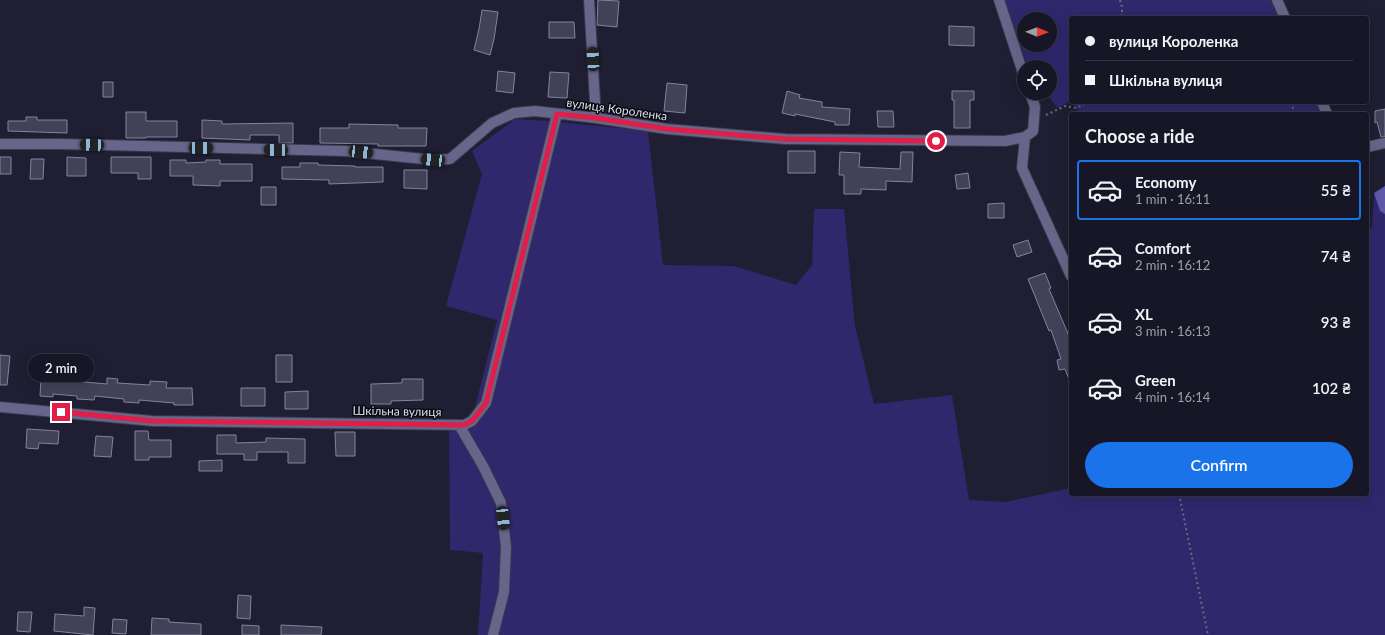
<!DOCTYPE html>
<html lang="en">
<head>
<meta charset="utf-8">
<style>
  :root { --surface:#171626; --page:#242332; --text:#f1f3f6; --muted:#9e9fa7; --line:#363543; --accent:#1a73e8 }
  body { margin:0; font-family:Lato,sans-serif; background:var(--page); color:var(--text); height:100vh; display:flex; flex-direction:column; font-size:15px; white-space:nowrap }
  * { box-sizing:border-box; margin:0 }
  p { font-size:13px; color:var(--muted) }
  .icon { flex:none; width:22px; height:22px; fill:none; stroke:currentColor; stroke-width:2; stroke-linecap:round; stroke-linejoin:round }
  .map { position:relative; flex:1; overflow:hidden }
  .details { position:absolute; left:1069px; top:112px; width:300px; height:384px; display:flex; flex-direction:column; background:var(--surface); border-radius:4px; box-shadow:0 4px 16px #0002,0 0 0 1px var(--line) }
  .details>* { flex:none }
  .banner { position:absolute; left:1069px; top:16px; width:300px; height:88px; border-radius:4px; box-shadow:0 4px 16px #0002,0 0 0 1px var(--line); display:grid; align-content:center; height:88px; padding:0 16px; background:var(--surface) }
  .needle { width:26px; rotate:91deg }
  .fabs { position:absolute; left:1017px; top:12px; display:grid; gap:8px }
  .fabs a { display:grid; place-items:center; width:40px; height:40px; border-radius:50%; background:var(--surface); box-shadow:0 4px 16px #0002,0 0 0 1px var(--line); font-size:20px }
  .end { position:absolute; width:18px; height:18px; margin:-9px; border:5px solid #e11d48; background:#fff; box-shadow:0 0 0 2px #fff }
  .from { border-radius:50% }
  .bubble { position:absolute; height:28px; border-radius:14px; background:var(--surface); box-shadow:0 4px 16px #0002,0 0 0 1px var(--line); font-size:13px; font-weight:600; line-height:28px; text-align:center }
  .car { position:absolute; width:12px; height:24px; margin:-12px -6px; border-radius:5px; box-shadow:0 0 3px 1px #0007; background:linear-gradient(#222 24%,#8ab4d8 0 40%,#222 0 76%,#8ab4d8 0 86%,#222 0) }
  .banner b { display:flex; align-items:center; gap:14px; height:38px; font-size:15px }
  .banner b+b { border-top:1px solid var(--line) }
  .banner i { width:10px; height:10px; background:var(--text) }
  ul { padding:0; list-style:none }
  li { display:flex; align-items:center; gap:12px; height:60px; margin:0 8px 6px; padding:0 8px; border:2px solid transparent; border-radius:4px }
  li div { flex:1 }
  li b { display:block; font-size:15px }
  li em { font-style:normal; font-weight:600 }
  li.current { border-color:var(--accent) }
  li>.icon { width:36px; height:36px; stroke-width:1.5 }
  h2 { padding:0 16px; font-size:18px; line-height:48px }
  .button { display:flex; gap:8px; margin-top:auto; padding:8px 16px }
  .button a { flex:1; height:46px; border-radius:24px; background:var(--accent); color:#fff; font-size:16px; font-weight:600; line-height:46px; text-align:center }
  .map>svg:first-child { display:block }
  .green { fill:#30276d; fill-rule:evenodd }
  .water { fill:#5e5aa9 }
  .building { fill:#414258; stroke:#83839c }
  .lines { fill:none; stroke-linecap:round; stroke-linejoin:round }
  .minor-casing { stroke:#3a394c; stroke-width:12 }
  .path { stroke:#6b6b7c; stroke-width:2; stroke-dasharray:2 3; stroke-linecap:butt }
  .minor { stroke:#656689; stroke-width:10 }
  .route { stroke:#e11d48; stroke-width:5 }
  .labels { text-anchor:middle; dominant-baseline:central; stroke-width:3; stroke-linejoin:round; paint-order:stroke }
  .street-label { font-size:12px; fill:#dedfec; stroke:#090a12 }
</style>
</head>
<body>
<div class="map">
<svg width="1385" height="635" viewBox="0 0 1385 635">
  <rect width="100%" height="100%" fill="#1f1e32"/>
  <path class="green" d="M1003 0H1272L1280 18H1071V100L1058 108 1046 93H1050V67H1028ZM1024 19H1050V45H1024Z
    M1073 102H1318L1323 114H1079Z
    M515 119 549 121 648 131 663 265 734 266 796 285 812 265 814 209H844L855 326 874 404 952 395 969 500 1005 502 1071 488V494H1367V232L1372 228 1374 193 1380 211 1385 214V635H478L483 553 450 550 449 426 472 419 497 320 446 306 482 174 472 151Z"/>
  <path class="water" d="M1385 186V214L1380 211 1374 193Z"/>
  <path class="building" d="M598 0 619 1 617 27 597 25Z
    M482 10 498 12 494 39 490 55 474 50 479 29Z
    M549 22H574L575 38H549Z
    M949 26 974 27V46L949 45Z
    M498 71 515 73 513 93 496 91Z
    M550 72 569 73 567 98 548 97Z
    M103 82H113V97H103Z
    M667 83 687 85 685 113 664 111Z
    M787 91 800 95 799 98 822 102V107L850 109 849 125H835V122L795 114V116L782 113Z
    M952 91H974V100H970V128H954V100H952Z
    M1385 109V137H1381L1377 122 1375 123V111Z
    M877 111H893L894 127H878Z
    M126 112H146V121H177V137H146V138H126Z
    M26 117H37V120H67V133L8 131V121H26Z
    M202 120 222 121V124L293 123V143H279V135H250V140L202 138Z
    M349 124 398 125V128H427L426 146H378V144L320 143V128H349Z
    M788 151H815V173H788Z
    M840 152 860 153 859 167 900 169 901 152H913L912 182 886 181V190L861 189V194H844V175H839Z
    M0 157H11V174H0Z
    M67 157 86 158V176H67Z
    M111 157H151V179H138V173H111Z
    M31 159H44L43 179H30Z
    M170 160H186V163L206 162V160H220V164H252V181H220V186L193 185V176H170Z
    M300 163H318V165L355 166V167H383V182L329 184V180L282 179V167H300Z
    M404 170H427V189L404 188Z
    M968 173 970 188 957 189 955 175Z
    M261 187H276V205H261Z
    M1004 203V218H988V204Z
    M1028 240 1032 252 1017 257 1013 245Z
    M1045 273 1051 288 1049 289 1069 336 1071 335V382H1070L1065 369 1059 370 1057 360 1061 359 1051 330 1049 331 1028 279Z
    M0 355 10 356 7 385H0Z
    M276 355H292V382H276Z
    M41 378 107 384V378L118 379 117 383 150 385V381L167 382 166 388H192L193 405H174V403L139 400V403L124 402V399L95 396 94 400 77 399V396L53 394V397L40 396Z
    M402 379H423V400L391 401V404H371V384L402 383Z
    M241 388H265V406H241Z
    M308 391V409H285V392Z
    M27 429 59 431 58 444 39 443 38 449 26 448Z
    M135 431H148L149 440H171V457H149V460H135Z
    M335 432H355V456H336Z
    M217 435H236V443L266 442V438L305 439V463H288V452H257V460H244V454H217Z
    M96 436 113 437 111 457 94 456Z
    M222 460V471H199V461Z
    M238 595 251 596 250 619 237 618Z
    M84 607 95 608 93 635 54 631 55 614 84 616Z
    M18 612H32L30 632 17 631Z
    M152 618 169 619V622L201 624V635H151Z
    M113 619 127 620 126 634 112 633Z
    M242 625 259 626V635H242Z
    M281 625 322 627 321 635H281Z"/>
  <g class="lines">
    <defs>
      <path id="minor" d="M589 0 596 118
        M999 0 1024 76
        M1277 0 1285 18
        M1322 102 1327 114
        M1025 137 1022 168 1071 276
        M0 144H61L346 151 433 160 450 159 492 123 514 113 535 111 596 118 667 129 785 139 1005 141 1025 137 1033 131 1035 107 1030 93
        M1367 147 1385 143
        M0 407 153 421 464 425 472 421 486 403 557 114
        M459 425 483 466 501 503 506 547 504 592 493 635"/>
    </defs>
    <use href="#minor" class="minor-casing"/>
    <path class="path" d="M1120 0 1122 7V18
      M1291 102 1295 114
      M1046 115 1065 106 1076 108 1090 102
      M1179 494 1208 635"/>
    <use href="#minor" class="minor"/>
  </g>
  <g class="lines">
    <path class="route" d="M61 412 153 421 464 425 472 421 486 403 557 114 596 118 667 129 785 139 936 141"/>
  </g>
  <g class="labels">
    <g class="street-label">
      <text transform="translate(617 109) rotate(8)">вулиця Короленка</text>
      <text transform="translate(397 411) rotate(1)">Шкільна вулиця</text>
    </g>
  </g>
</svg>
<div class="fabs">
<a><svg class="needle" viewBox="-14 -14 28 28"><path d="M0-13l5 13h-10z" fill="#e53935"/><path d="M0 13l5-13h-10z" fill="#9e9fa7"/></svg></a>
<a><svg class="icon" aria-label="locate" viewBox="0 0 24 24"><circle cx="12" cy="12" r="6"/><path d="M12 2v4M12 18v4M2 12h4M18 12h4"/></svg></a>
</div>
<i class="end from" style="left:936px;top:141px"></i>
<i class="end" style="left:61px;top:412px"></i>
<div class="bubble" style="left:28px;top:354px;width:66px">2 min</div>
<i class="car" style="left:593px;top:59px;rotate:357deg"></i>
<i class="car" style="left:92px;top:145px;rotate:272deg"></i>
<i class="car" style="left:201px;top:148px;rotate:91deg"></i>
<i class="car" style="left:276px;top:150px;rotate:271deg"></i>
<i class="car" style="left:361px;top:152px;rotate:96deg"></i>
<i class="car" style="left:433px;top:160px;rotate:276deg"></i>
<i class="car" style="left:503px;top:518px;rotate:174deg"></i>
<div class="banner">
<b><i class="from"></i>вулиця Короленка</b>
<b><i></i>Шкільна вулиця</b>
</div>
<section class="details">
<h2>Choose a ride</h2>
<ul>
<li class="current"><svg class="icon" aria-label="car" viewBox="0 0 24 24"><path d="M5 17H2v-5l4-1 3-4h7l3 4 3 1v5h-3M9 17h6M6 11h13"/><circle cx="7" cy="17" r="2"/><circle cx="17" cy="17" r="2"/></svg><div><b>Economy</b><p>1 min · 16:11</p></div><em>55 ₴</em></li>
<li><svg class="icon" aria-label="car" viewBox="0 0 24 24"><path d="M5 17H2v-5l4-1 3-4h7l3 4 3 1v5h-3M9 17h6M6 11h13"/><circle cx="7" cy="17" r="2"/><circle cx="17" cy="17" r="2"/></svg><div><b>Comfort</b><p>2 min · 16:12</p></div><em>74 ₴</em></li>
<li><svg class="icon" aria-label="car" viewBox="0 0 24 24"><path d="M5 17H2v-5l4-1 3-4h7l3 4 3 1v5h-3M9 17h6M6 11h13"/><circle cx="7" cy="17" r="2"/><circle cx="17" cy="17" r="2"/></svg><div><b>XL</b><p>3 min · 16:13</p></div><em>93 ₴</em></li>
<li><svg class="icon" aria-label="car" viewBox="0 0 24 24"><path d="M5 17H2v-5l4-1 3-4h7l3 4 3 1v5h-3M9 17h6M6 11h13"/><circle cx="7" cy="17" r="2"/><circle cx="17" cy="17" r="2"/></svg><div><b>Green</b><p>4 min · 16:14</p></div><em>102 ₴</em></li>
</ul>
<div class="button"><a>Confirm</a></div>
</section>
</div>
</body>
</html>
